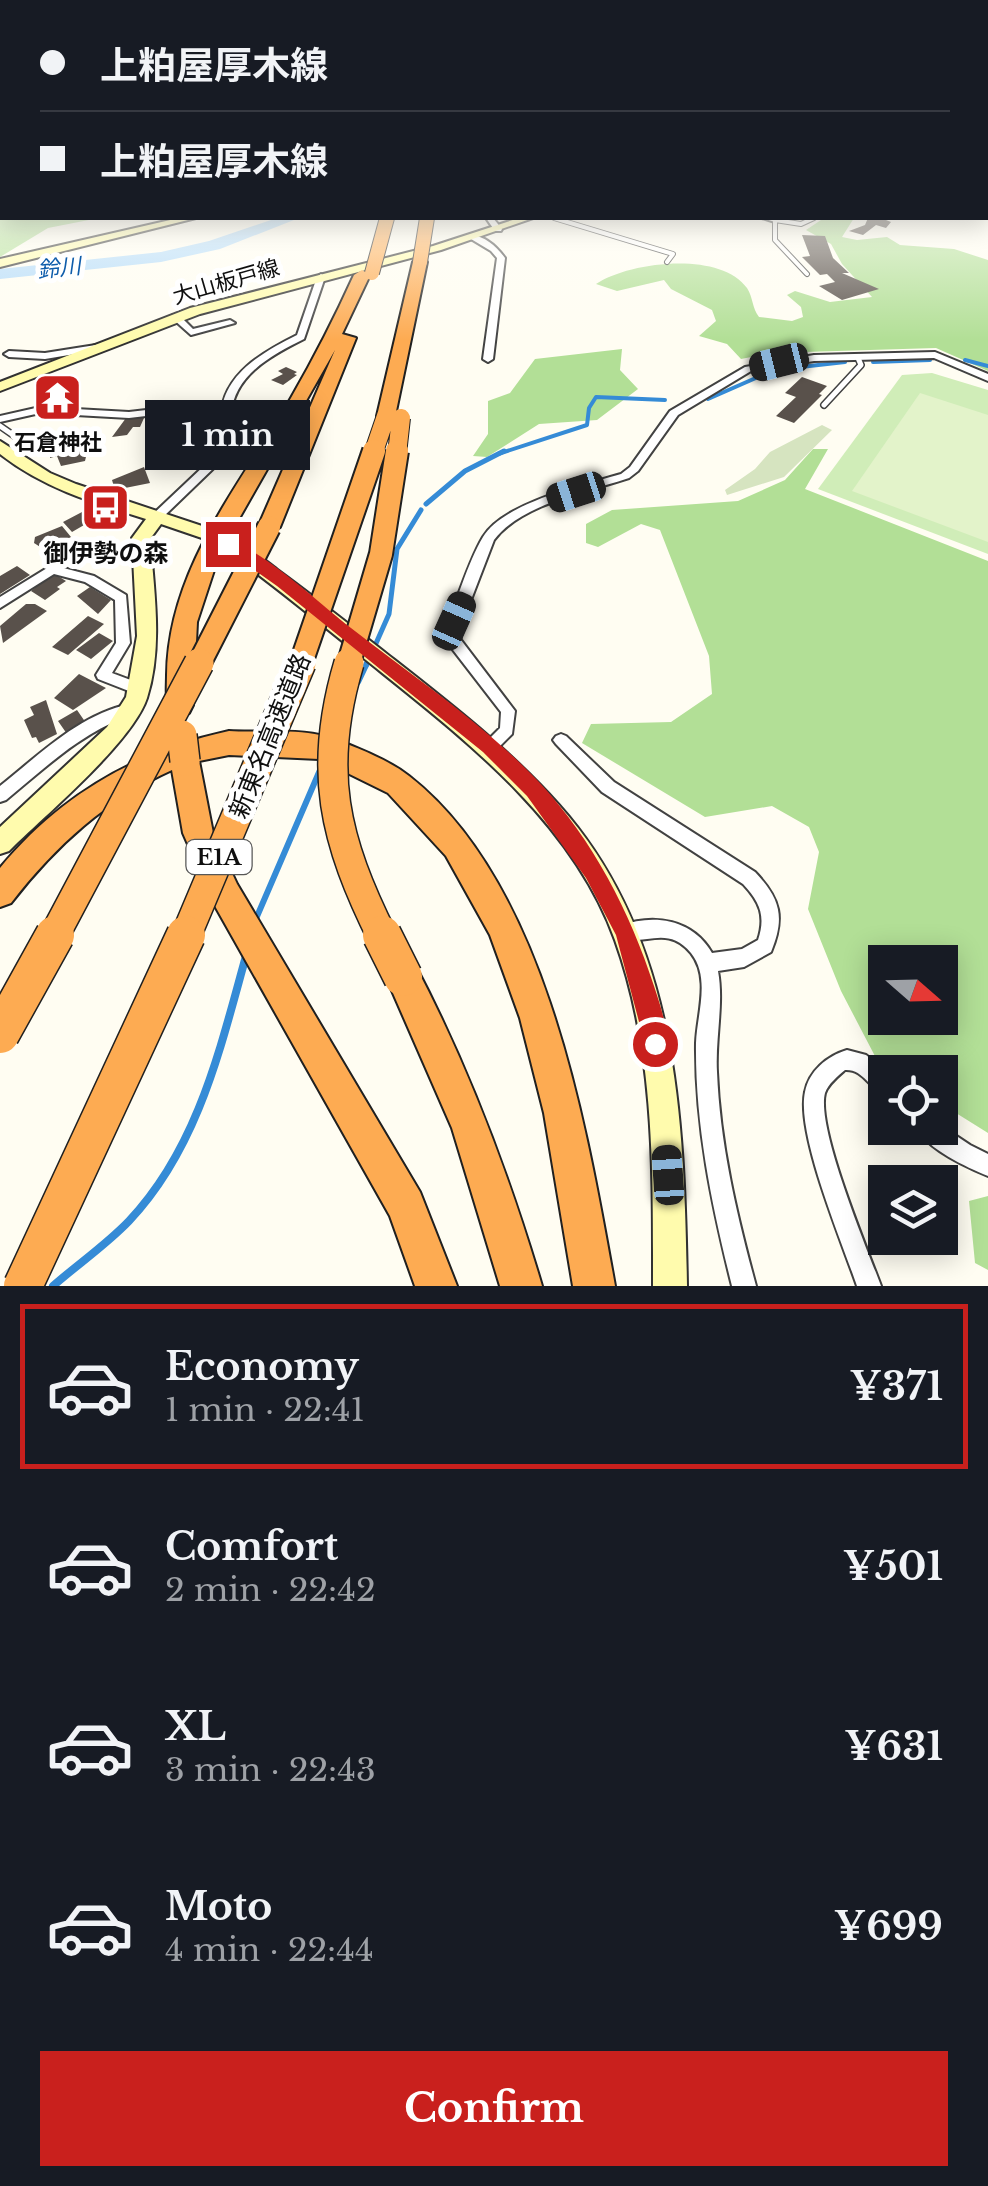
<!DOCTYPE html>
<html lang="en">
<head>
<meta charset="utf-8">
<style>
  :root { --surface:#171b24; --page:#242831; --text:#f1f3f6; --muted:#9ea1a6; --line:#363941; --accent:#c9201d }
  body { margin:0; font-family:"Libre Baskerville","Noto Sans JP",serif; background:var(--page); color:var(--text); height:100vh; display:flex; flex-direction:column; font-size:38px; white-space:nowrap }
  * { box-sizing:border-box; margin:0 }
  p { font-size:32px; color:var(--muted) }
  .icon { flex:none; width:55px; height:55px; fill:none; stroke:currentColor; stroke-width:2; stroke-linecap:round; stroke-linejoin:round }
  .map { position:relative; height:1286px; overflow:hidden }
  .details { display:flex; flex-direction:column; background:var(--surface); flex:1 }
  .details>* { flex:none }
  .hud { position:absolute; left:0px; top:0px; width:990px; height:220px; box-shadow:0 5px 25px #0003; display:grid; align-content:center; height:220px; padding:0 40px; background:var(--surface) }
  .needle { width:65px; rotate:110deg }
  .tools { position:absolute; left:868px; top:945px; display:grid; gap:20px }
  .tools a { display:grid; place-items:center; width:90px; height:90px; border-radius:0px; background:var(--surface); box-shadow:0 5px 25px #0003; font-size:50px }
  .end { position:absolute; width:45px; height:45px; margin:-22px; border:12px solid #c9201d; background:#fff; box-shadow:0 0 0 5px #fff }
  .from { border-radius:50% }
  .bubble { position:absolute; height:70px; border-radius:0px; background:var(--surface); box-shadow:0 5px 25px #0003; font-size:32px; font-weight:700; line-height:70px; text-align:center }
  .car { position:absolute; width:30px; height:60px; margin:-30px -15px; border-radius:12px; box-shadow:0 0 8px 2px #0007; background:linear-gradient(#222 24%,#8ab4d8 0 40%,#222 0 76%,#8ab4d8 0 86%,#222 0) }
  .hud b { display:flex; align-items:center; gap:35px; height:95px; font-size:38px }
  .hud b+b { border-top:2px solid var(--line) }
  .hud i { width:25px; height:25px; background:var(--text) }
  ul { padding:18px 0 0; list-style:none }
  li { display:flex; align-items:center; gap:30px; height:165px; margin:0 20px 15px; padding:0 20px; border:5px solid transparent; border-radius:0px }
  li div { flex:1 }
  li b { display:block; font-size:38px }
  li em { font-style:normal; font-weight:700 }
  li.current { border-color:var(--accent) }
  li>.icon { width:90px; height:90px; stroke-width:1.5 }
  .action { display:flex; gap:20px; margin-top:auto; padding:20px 40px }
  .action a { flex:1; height:115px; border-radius:0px; background:var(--accent); color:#fff; font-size:40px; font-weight:700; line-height:115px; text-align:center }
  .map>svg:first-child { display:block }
  .green { fill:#d0edb8 }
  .forest { fill:#b2df96; fill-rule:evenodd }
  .cemetery { fill:#d6e4c0 }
  .pitch { fill:#e3f3ca }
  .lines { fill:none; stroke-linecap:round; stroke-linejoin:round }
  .stream-far3 { stroke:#358bd6; stroke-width:4 }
  .stream-far2 { stroke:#358bd6; stroke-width:5 }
  .stream-far1 { stroke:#358bd6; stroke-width:6 }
  .stream { stroke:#358bd6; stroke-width:8 }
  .river { fill:#b3dbfa; fill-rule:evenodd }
  .building { fill:#59514b }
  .lane-far1-casing { stroke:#424242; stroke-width:6 }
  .lane-casing { stroke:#424242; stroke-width:8 }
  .street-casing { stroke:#424242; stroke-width:4 }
  .secondary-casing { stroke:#313131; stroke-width:4 }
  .highway-casing { stroke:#202020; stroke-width:4 }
  .lane-far1 { stroke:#fff; stroke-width:4 }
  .lane { stroke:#fff; stroke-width:5 }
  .street { fill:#fff; fill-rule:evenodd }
  .secondary { fill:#fffbad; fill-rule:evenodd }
  .highway { fill:#fdab52; fill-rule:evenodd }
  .highway-bridge-far4-casing { stroke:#202020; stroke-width:16; stroke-linecap:butt }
  .highway-bridge-far3-casing { stroke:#202020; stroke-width:20; stroke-linecap:butt }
  .highway-bridge-far2-casing { stroke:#202020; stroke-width:26; stroke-linecap:butt }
  .highway-bridge-far1-casing { stroke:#202020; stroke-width:32; stroke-linecap:butt }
  .highway-bridge-casing { stroke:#202020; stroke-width:41; stroke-linecap:butt }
  .highway-bridge-far4 { stroke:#fdab52; stroke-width:14 }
  .highway-bridge-far3 { stroke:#fdab52; stroke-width:18 }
  .highway-bridge-far2 { stroke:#fdab52; stroke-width:22 }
  .highway-bridge-far1 { stroke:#fdab52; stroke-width:29 }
  .highway-bridge { stroke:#fdab52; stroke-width:38 }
  .route { fill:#c9201d }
  .labels { text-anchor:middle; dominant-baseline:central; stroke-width:10; stroke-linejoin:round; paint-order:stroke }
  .far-water-label { font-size:22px; font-style:italic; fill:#0f5dab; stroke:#fff }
  .far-street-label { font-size:22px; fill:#0f0f0f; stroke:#fff }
  .far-poi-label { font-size:22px; font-weight:bold; fill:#0f0f0f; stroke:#fff }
  .shield { fill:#fff; stroke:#575757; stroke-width:2.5 }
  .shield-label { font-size:22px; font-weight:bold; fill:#0f0f0f }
  .poi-label { font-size:25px; font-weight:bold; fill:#0f0f0f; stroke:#fff }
  .street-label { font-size:25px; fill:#0f0f0f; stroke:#fff }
</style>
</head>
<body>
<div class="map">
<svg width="988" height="1286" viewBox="0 0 988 1286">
  <rect width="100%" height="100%" fill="#fffdf2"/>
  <path class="green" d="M932 373 988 390V554L818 489 902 375Z"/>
  <path class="forest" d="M0 201 2 218H99L48 228 0 257Z
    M824 218H854L842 237 857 240 887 237 900 245 954 249 988 260V371L936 348 771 353 741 359 727 344 699 336 716 321 712 310 671 289 664 280 617 291 596 284C628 262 720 250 747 288 753 297 752 308 759 317L792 321 803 317 801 307 787 295 795 291 830 302 872 297 842 264 831 244 806 230Z
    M622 349 620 370 638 389 597 420 539 424 487 457 473 456 488 434V401L510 393 535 359Z
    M813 449H828L805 489 988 561V1133L940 1103V1072H895L877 1060 841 991 808 909 819 852 809 827 772 806 705 817 582 743 591 724 671 722 712 694 709 656 660 530 641 524 598 547 586 543V524L612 510 738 501 785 480ZM885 962H940V1018H885Z
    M988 1196V1270L975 1263 969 1201Z"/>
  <path class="cemetery" d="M822 425 832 430 784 477 727 495 725 490 755 469 770 452Z"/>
  <path class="pitch" d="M920 393 988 415V542L852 491Z"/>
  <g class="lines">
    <path class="stream-far3" d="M965 360 988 366
      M873 362 930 360
      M708 399 774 370 845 362
      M498 454 587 425 589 408 596 397 665 400"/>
    <path class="stream-far2" d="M426 504 465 471 504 451
      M366 666 389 614 397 549 421 510"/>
    <path class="stream-far1" d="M358 682 367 663
      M255 921 320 770"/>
    <path class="stream" d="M53 1286C78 1264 106 1245 129 1221 198 1148 220 1049 246 956"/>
    <path class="river" d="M277 218H299L220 249 161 262 0 279V269L161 252 209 241Z"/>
  </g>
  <path class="building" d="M868 218H881L891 222 886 228 876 225 863 235 849 231 865 225Z
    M802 235 825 236 833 258 849 273H842L879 289 842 300 819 286 835 282 827 274 820 275 802 257 810 256Z
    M286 367 297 372 294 374 297 375 283 385 271 380 283 374 278 371Z
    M802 377 827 386 819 394 822 395 794 423 776 416 796 397 785 393Z
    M190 415 200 427 185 434 176 420Z
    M126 418H144L140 427H133L127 435 112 437Z
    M88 448 85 461 61 466 57 456 50 458V453Z
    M144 467 150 483 115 490 112 480Z
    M82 512 91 521 72 532 63 522Z
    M62 526 71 537 45 550 34 543 35 537Z
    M17 566 30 575 0 594V576Z
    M53 573 66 581 57 587 60 589 45 600 31 591Z
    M90 587 111 600 98 614 77 596Z
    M26 604H35L47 611 3 643 0 626Z
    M88 616 104 624 68 655 52 647Z
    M99 633 113 641 91 659 76 650Z
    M79 674 106 688 73 710 54 698Z
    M46 700 57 734 39 743 36 737 32 738 24 720 34 715 30 707Z
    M77 710 86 723 67 734 58 721Z"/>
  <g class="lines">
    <defs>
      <path id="lane-far1" d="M554 218 673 254 667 262
        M807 274 775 240V220L801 224 814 218"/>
      <path id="lane" d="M824 405 861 365 858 358
        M0 426 26 444 50 445"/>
      <path id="street" d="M486 218H493L502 229 501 231H495Z
        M762 218H774L779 220 775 222Z
        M471 235C485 236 497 247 505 258L493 359 488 362 483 359 497 258 491 251 471 239Z
        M321 274 325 277 304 339C272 355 233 375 231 416L248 435 162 518H154L152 515 223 448 203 420 180 412 129 418 40 413 0 422V416L40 407 129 412 181 406 211 416 230 442 237 435 221 416C223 374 263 352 297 335L317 277Z
        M173 315H179L193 329 230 320 235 323 191 335 173 319Z
        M102 344 105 345V349L45 359 9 357 4 354 9 351 45 353Z
        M935 352 988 374V381L934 358 814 361 751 371 678 415 638 471 629 478C587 492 521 504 494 540L459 631 461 640 515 711 512 734 494 752 489 753 484 752 481 747 500 728 501 712 450 646 445 631C456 603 468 562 483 537 503 503 583 485 621 474L630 467 670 411 745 367 814 355Z
        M52 565 94 576 126 595 130 643 112 673 144 685 146 689 144 693 139 695 98 679 96 675 116 643 115 600 85 582 54 574 0 608V597Z
        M130 704 135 706 137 710 135 714C85 729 46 767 6 800L0 802V786C39 755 80 714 130 704Z
        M561 734 566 736 614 782 755 872C781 899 785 918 771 952L744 967 718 971C724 1003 715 1039 717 1072 720 1145 737 1216 756 1286H732C712 1206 695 1125 696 1043 697 1014 711 978 691 953 667 924 644 947 620 938L617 932 620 926C655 913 693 920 712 953L742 949 758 940C766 916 760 902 743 884L602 792 556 744 553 740 556 736Z
        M847 1050 866 1055 887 1072H885V1095C869 1089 864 1069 845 1070 838 1076 828 1084 825 1093 816 1128 867 1248 881 1286H857C842 1242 796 1134 805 1092 809 1071 827 1056 847 1050Z
        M940 1125 970 1145 988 1154V1176C966 1167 927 1149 917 1128H940Z"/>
      <path id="secondary" d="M179 218H196L0 267V259Z
        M519 218H533L441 250 200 314 0 391V382L190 308 433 246Z
        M0 441 50 473 76 484 208 528 211 532 202 538 161 524 150 539C154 591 163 647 147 698 132 743 44 816 9 851L0 854V827L107 727 126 697 137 636 132 538 146 519C94 503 43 488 0 454Z
        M228 538C246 544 263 559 279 571 316 598 351 626 387 654 447 701 508 748 559 805 678 938 684 1117 687 1286H653C653 1170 655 1051 615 940 572 820 462 737 366 660 318 622 272 583 222 548L219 544 222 540Z"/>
      <path id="highway" d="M420 258 427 262 395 416 386 422 377 416 413 262Z
        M362 270 370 275 342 334 356 338 280 527 269 534 258 527 335 350 220 552 197 622 193 705 189 713 180 716 171 713C165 701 167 688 167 675 168 569 240 485 291 398 314 358 335 317 354 275Z
        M229 731C259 733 298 728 327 737 352 745 389 760 409 776 546 883 586 1125 615 1286H573L544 1113 520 1018 490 935 446 856 388 793 319 759 229 755 199 761 213 833 237 884 420 1192 457 1286H415L390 1216 215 906 183 833 172 770C106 800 56 845 11 903L0 907V868C60 795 137 751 229 731Z
        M403 960 415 965C469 1068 509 1175 542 1286H500L452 1128 386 977 391 965Z"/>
    </defs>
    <use href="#lane-far1" class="lane-far1-casing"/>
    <use href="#lane" class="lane-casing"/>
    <use href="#street" class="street-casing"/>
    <use href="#secondary" class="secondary-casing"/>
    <use href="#highway" class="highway-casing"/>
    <use href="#lane-far1" class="lane-far1"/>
    <use href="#lane" class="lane"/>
    <use href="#street" class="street"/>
    <use href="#secondary" class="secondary"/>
    <use href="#highway" class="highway"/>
    <defs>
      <path id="highway-bridge-far4" d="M420 262 427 218
        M372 273 387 218"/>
      <path id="highway-bridge-far3" d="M373 454 386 416
        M397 454 401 418"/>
      <path id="highway-bridge-far2" d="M198 666 269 527
        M300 666 374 451
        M348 666 381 554 397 451"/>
      <path id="highway-bridge-far1" d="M349 663C317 770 334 840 383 938
        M182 735 185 761
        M53 938 199 663
        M185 938 301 663"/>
      <path id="highway-bridge" d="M382 935 403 977
        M0 1034 55 935
        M23 1286 186 935"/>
    </defs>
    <use href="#highway-bridge-far4" class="highway-bridge-far4-casing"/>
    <use href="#highway-bridge-far3" class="highway-bridge-far3-casing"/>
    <use href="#highway-bridge-far2" class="highway-bridge-far2-casing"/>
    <use href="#highway-bridge-far1" class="highway-bridge-far1-casing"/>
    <use href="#highway-bridge" class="highway-bridge-casing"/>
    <use href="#highway-bridge-far4" class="highway-bridge-far4"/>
    <use href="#highway-bridge-far3" class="highway-bridge-far3"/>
    <use href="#highway-bridge-far2" class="highway-bridge-far2"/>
    <use href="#highway-bridge-far1" class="highway-bridge-far1"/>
    <use href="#highway-bridge" class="highway-bridge"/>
  </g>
  <linearGradient id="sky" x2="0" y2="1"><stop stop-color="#93c4ef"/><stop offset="0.47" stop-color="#fffef9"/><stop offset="1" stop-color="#fffef9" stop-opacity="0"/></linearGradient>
  <rect width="988" height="340" fill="url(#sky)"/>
  <path class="route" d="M228 539C269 555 315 600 351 628 414 677 484 724 539 782 593 840 630 912 654 986 660 1005 671 1033 663 1052L655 1056 647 1052 616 935 586 878 527 796 483 752 277 586 222 547 220 544Z"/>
  <defs>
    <symbol id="temple-square" viewBox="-11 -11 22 22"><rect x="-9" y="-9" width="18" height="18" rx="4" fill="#c9201d" stroke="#fff"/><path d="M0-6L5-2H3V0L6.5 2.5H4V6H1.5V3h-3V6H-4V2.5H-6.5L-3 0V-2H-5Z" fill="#fff"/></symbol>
    <symbol id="bus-square" viewBox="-11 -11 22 22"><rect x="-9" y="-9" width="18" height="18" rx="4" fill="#c9201d" stroke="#fff"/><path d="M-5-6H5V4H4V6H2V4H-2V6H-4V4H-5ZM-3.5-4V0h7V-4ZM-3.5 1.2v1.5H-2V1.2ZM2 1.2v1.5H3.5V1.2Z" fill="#fff"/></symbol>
  </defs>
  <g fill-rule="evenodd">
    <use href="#temple-square" x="30" y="370" width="55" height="55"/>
    <use href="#bus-square" x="78" y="480" width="55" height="55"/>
  </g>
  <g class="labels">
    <g class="far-water-label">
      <text transform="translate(59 268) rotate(-6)">鈴川</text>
    </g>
    <g class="far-street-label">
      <text transform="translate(226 282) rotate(-16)">大山板戸線</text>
    </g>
    <g class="far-poi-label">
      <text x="58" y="442">石倉神社</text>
    </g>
    <rect class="shield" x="186.5" y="840" width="65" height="34" rx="8"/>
    <g class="shield-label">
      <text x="219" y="857">E1A</text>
    </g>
    <g class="poi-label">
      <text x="106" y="553">御伊勢の森</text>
    </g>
    <g class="street-label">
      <text transform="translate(270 736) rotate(-68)">新東名高速道路</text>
    </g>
  </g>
</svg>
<div class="tools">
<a><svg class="needle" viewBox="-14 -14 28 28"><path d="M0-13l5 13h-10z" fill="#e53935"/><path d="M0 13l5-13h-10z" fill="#9ea1a6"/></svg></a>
<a><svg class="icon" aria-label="locate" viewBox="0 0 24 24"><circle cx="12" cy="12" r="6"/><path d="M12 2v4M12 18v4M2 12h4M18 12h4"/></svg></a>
<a><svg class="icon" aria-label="layers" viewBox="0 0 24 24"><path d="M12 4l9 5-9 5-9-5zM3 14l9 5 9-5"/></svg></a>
</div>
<i class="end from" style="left:655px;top:1044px"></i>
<i class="end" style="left:228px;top:544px"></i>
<div class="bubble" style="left:145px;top:400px;width:165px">1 min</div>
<i class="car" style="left:779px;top:362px;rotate:256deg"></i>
<i class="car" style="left:576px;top:492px;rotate:252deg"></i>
<i class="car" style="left:454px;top:621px;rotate:24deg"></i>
<i class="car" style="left:668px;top:1175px;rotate:356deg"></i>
<div class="hud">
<b><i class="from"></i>上粕屋厚木線</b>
<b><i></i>上粕屋厚木線</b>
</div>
</div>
<section class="details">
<ul>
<li class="current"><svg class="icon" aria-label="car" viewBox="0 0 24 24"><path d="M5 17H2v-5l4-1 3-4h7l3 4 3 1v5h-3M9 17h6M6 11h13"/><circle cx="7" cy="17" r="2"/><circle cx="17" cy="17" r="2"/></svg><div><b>Economy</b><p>1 min · 22:41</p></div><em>¥371</em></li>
<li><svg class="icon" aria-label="car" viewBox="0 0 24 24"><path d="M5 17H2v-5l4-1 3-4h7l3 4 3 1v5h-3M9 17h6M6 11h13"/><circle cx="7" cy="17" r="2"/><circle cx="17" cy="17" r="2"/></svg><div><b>Comfort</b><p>2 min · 22:42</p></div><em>¥501</em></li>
<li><svg class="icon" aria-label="car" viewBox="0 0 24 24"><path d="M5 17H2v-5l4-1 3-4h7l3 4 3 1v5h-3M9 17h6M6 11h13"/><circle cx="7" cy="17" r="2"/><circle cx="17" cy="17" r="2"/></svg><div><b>XL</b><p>3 min · 22:43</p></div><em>¥631</em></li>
<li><svg class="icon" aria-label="car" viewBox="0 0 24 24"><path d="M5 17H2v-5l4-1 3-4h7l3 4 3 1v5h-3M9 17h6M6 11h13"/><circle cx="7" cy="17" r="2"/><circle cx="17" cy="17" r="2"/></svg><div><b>Moto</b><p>4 min · 22:44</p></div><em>¥699</em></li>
</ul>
<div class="action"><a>Confirm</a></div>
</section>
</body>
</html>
